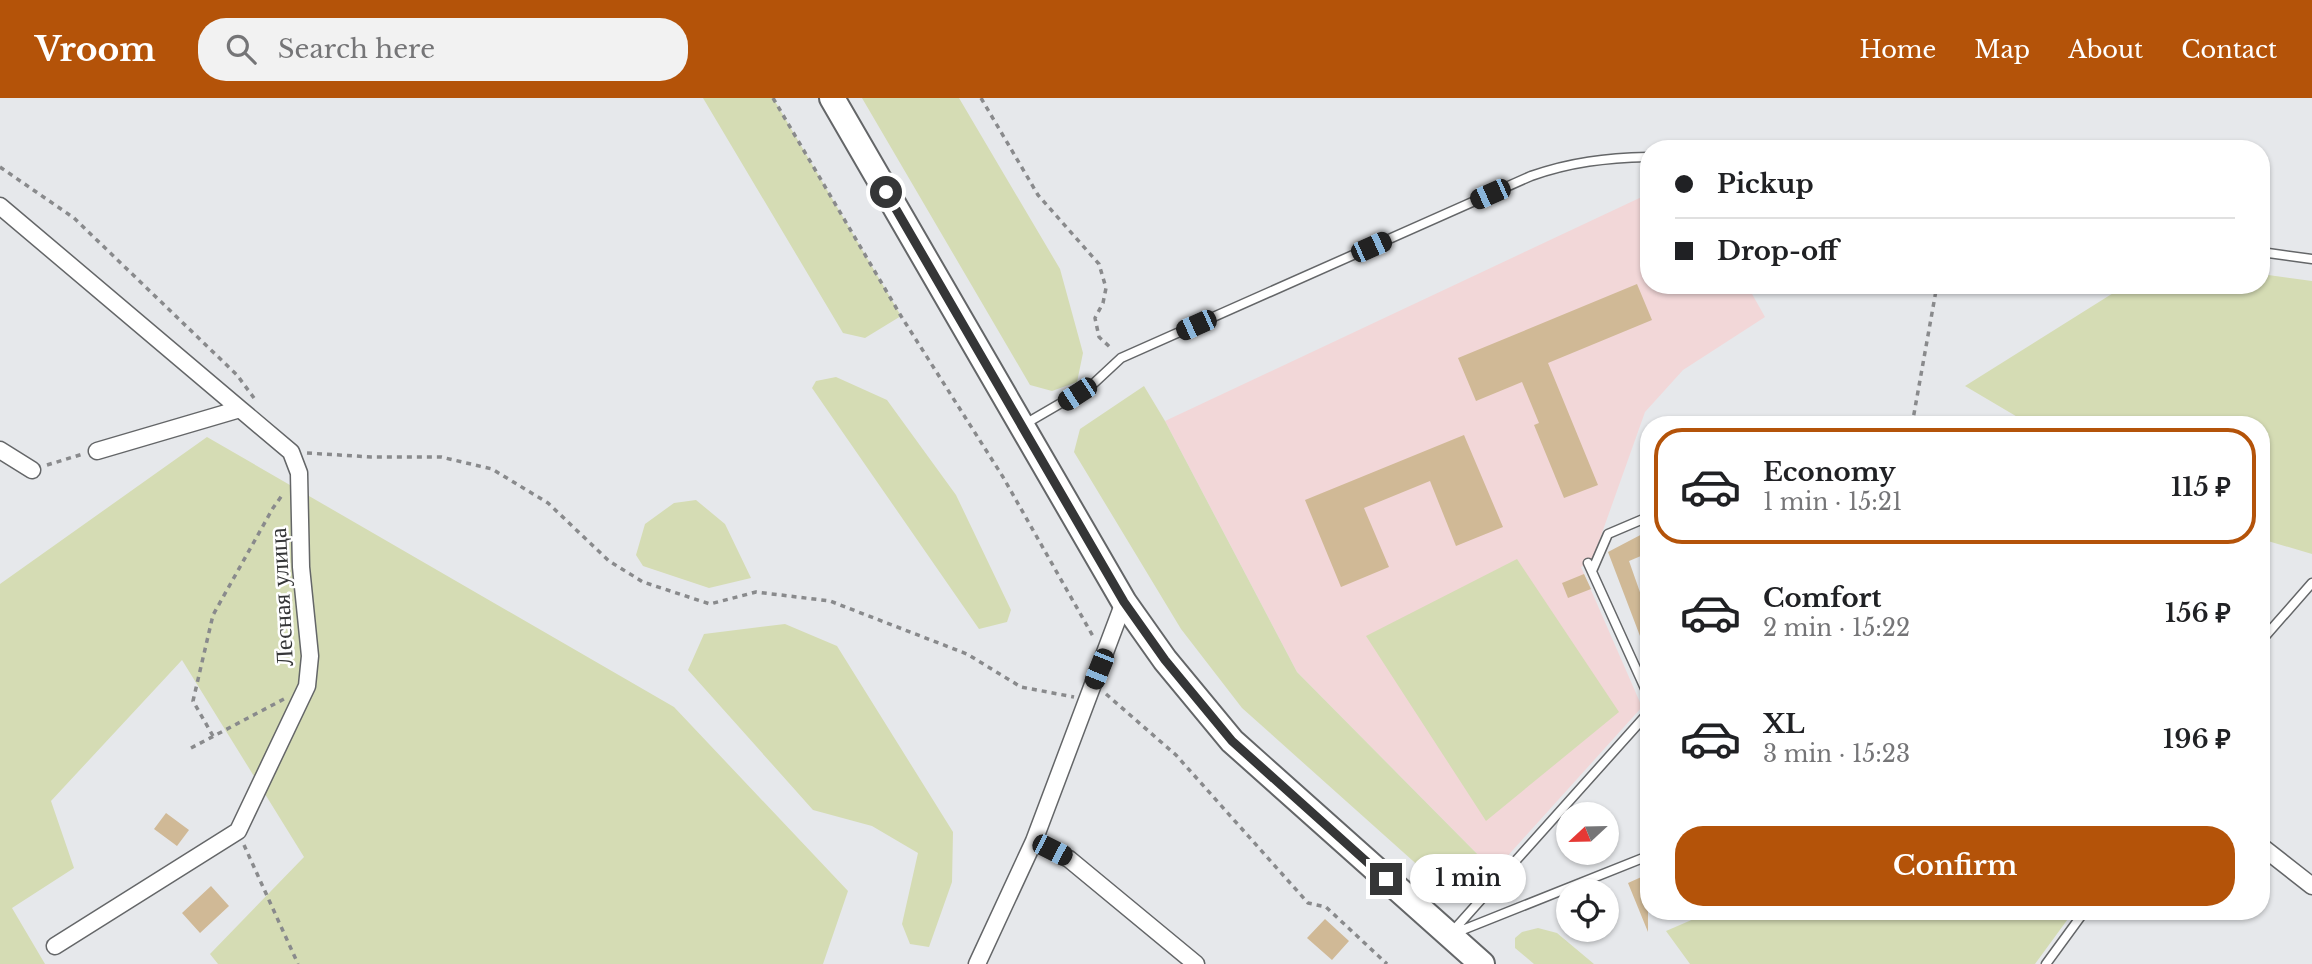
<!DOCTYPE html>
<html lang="en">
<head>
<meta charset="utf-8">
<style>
  :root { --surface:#fff; --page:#f2f2f2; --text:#202124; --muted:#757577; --line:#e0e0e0; --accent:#b45309 }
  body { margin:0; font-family:"Libre Baskerville",serif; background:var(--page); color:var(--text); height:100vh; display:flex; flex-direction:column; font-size:26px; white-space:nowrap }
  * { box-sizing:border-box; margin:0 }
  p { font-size:23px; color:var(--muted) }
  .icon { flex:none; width:38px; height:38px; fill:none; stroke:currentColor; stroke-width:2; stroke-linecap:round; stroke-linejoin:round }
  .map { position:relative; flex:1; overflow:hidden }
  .drawer { position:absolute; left:1640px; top:318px; width:630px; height:504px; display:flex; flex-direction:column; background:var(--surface); border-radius:28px; box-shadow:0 2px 5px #0004 }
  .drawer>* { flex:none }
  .top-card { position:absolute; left:1640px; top:42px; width:630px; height:154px; border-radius:28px; box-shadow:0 2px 5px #0004; display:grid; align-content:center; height:154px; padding:0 35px; background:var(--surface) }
  .needle { width:46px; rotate:248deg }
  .fabs { position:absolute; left:1556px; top:704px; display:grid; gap:14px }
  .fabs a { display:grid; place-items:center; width:63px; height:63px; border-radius:50%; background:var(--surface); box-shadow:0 2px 5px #0004; font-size:35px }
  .end { position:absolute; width:32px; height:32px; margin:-16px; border:9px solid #353637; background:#fff; box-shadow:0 0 0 4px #fff }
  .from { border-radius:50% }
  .bubble { position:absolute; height:49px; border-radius:24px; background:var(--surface); box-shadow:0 2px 5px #0004; font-size:23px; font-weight:600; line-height:49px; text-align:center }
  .car { position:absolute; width:21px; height:42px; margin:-21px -10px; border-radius:9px; box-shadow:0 0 5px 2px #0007; background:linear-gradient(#222 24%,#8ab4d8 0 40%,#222 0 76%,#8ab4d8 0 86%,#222 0) }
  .top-card b { display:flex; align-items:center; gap:24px; height:66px; font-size:26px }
  .top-card b+b { border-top:2px solid var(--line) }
  .top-card i { width:18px; height:18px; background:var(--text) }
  ul { padding:12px 0 0; list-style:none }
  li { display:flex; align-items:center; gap:21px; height:116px; margin:0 14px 10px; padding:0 21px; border:4px solid transparent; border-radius:28px }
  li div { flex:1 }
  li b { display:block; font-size:26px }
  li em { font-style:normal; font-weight:600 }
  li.active { border-color:var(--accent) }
  li>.icon { width:63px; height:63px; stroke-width:1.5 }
  .primary-button { display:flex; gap:14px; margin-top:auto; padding:14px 35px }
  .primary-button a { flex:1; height:80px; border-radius:28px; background:var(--accent); color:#fff; font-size:28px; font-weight:600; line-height:80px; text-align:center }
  header { display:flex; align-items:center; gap:42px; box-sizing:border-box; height:98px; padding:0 35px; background:var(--accent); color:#fff }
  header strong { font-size:33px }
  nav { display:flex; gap:38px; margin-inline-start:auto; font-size:24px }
  .search { width:490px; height:63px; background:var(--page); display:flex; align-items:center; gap:18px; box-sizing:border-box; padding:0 24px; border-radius:28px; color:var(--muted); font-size:26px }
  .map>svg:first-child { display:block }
  .education { fill:#f2d7d8 }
  .green { fill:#d5dcb4 }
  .building { fill:#d0b996 }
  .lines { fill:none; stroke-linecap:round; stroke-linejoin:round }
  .lane-casing { stroke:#646668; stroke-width:11 }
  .street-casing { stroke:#646668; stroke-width:19 }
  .primary-casing { stroke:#646668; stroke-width:28 }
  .path { stroke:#898a8c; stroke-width:3.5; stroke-dasharray:5 5; stroke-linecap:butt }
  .lane { stroke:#fff; stroke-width:8 }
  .street { stroke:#fff; stroke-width:16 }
  .primary { stroke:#fff; stroke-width:24 }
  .route { stroke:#353637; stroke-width:9 }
  .labels { text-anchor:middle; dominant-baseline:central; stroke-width:5; stroke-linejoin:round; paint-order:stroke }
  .street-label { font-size:24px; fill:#353637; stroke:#fff }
</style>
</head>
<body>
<header>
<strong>Vroom</strong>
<div class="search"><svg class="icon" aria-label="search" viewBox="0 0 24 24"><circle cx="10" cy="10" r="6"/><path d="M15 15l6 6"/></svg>Search here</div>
<nav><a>Home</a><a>Map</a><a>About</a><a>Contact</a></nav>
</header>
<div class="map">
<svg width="2312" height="866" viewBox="0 0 2312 866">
  <rect width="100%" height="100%" fill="#e6e8eb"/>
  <path class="education" d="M1648 96V187H1747L1765 219 1683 272 1645 314 1592 463 1581 469 1642 609 1494 773 1297 574 1165 323Z"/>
  <path class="green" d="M703 0H773L901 218 865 240 843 235Z
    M862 0H959L1060 171 1083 255 1077 284 1052 293 1030 287Z
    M2261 176 2312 183V456L2261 441V327H2031L1965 288 2126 187H2261Z
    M836 279 887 302 956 397 1011 512 1007 524 979 531 812 290 816 283Z
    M1144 288 1165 323 1297 574 1494 773 1460 805 1242 610 1181 531 1074 354 1080 331Z
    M207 339 674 609 848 793 823 866H218L210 856 304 759 182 562 51 703 74 770 12 810 45 866H0V486Z
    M696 402 725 426 751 480 709 490 643 468 636 457 645 426 674 405Z
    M1517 461 1619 614 1486 723 1366 538Z
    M785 526 837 548 953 734 952 784 929 849 910 846 902 826 918 755 872 728 813 712 688 572 704 536Z
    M1710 814H2073L2035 866H1690L1666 833Z
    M1538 830 1557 835 1594 866H1534L1515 850V840L1522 834Z"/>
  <path class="building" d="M1637 186 1652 222 1548 265 1598 387 1564 400 1534 327 1539 325 1522 284 1476 303 1458 260Z
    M1464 337 1503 429 1456 448 1430 383 1364 410 1389 469 1341 489 1305 402Z
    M1648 433V455L1629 463 1648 517V559L1608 454Z
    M1584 476 1591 491 1568 500 1562 485Z
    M166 715 189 732 177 748 154 731Z
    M1648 776V834L1628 785Z
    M211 788 229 808 200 835 182 815Z
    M1325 821 1349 843 1332 862 1307 840Z"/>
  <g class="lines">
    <defs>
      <path id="lane" d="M2261 154 2312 161
        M1025 326 1092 287 1121 260 1531 78C1571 64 1606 60 1648 59
        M1588 465 1648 597
        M1592 473 1608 436 1648 419
        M2261 543 2312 485
        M1452 834 1648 615
        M1455 835 1648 758
        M2046 866 2084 814"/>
      <path id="street" d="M0 108 240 311
        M0 352 32 372
        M1034 743 1069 761 1196 866
        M2261 748 2312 788
        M55 848 238 733 307 588 310 558 301 469 299 375 291 354 240 311 97 353
        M977 866 1034 743 1124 504"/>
      <path id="primary" d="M832 0 1124 504 1165 562 1232 643 1482 866"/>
    </defs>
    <use href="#lane" class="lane-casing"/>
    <use href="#street" class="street-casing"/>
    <use href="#primary" class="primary-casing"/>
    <path class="path" d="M773 0 901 218 1003 379 1094 540
      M981 0 1038 97 1099 166 1106 190 1103 205 1095 220 1099 239 1112 251
      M0 69 74 120 237 277 254 300
      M1912 327 1937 187
      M307 355 371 359H441L492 371 548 405 609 463 643 484 710 506 756 494 830 503 967 556 1021 589 1074 599
      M47 367 83 356
      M1106 596 1176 657 1308 805 1326 809 1387 866
      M213 638 193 603 213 517 273 410 283 396
      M191 650 284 601
      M244 747 298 866"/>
    <use href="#lane" class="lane"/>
    <use href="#street" class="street"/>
    <use href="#primary" class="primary"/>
  </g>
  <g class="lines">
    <path class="route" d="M886 94 1124 504 1165 562 1232 643 1386 781"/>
  </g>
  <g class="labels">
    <g class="street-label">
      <text transform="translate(281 499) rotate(-93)">Лесная улица</text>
    </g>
  </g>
</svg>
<div class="fabs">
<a><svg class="needle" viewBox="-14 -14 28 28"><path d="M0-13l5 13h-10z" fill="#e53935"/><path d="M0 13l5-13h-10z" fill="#757577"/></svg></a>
<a><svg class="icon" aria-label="locate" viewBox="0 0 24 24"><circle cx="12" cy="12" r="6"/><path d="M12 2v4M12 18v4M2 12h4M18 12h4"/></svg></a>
</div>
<i class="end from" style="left:886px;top:94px"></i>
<i class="end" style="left:1386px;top:781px"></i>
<div class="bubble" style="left:1410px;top:756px;width:116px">1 min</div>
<i class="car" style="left:1490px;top:96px;rotate:246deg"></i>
<i class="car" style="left:1371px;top:149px;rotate:66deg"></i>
<i class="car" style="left:1196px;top:227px;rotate:246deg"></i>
<i class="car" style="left:1077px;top:296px;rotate:237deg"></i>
<i class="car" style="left:1099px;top:571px;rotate:202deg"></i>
<i class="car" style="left:1052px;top:752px;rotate:117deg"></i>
<div class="top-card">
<b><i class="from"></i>Pickup</b>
<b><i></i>Drop-off</b>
</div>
<section class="drawer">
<ul>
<li class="active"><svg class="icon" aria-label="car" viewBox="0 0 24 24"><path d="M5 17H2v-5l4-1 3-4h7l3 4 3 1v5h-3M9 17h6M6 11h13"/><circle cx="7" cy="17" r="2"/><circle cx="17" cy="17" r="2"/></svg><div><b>Economy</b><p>1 min · 15:21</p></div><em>115 ₽</em></li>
<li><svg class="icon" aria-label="car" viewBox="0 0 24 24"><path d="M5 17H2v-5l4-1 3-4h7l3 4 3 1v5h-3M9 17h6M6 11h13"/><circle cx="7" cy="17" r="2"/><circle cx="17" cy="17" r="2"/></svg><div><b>Comfort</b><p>2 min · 15:22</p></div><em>156 ₽</em></li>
<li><svg class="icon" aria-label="car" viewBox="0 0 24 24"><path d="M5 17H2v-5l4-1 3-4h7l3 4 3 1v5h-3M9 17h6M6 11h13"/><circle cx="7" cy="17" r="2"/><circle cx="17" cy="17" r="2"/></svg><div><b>XL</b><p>3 min · 15:23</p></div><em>196 ₽</em></li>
</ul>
<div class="primary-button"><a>Confirm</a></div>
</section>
</div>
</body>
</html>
